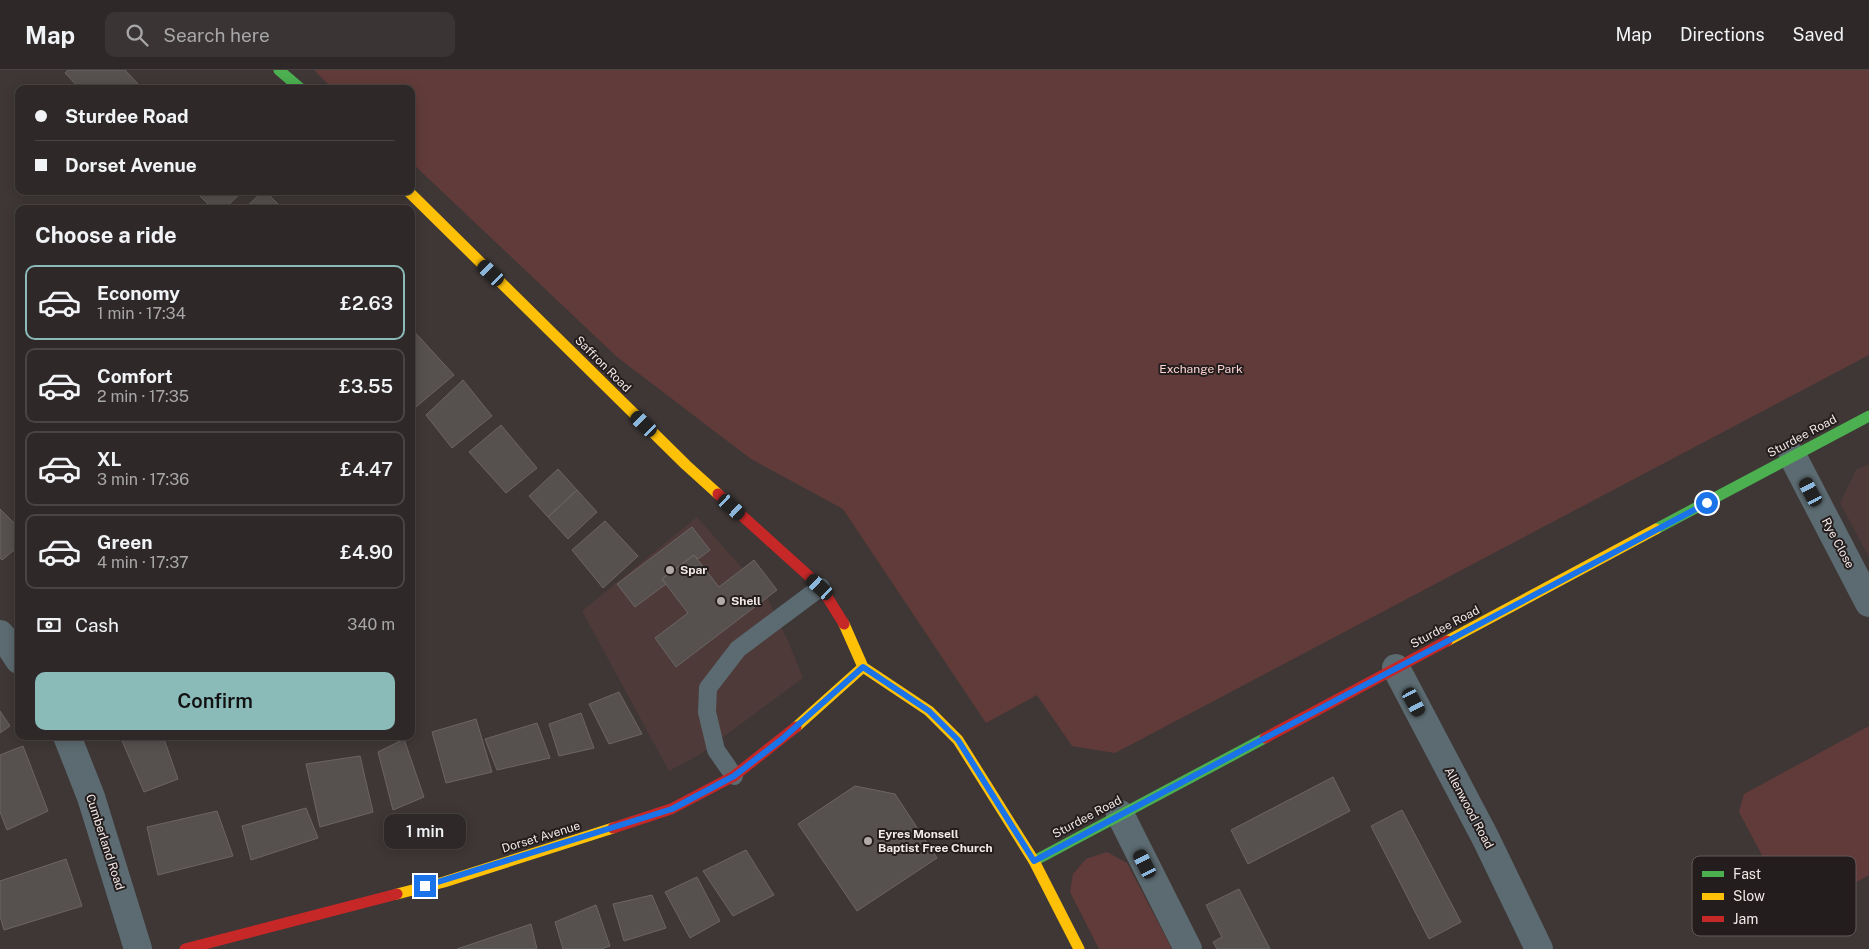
<!DOCTYPE html>
<html lang="en">
<head>
<meta charset="utf-8">
<style>
  :root { --surface:#2e2928; --page:#3a3534; --text:#f1f3f6; --muted:#a7a6a8; --line:#494545; --accent:#8bbbb9 }
  body { margin:0; font-family:"Public Sans",sans-serif; background:var(--page); color:var(--text); height:100vh; display:flex; flex-direction:column; font-size:19px; white-space:nowrap }
  * { box-sizing:border-box; margin:0 }
  p { font-size:16px; color:var(--muted) }
  .icon { flex:none; width:28px; height:28px; fill:none; stroke:currentColor; stroke-width:2; stroke-linecap:round; stroke-linejoin:round }
  .map { position:relative; flex:1; overflow:hidden }
  .panel { position:absolute; left:15px; top:135px; width:400px; height:535px; display:flex; flex-direction:column; background:var(--surface); border-radius:10px; box-shadow:0 2px 12px #0003,0 0 0 1px var(--line) }
  .panel>* { flex:none }
  .hud { position:absolute; left:15px; top:15px; width:400px; height:110px; border-radius:10px; box-shadow:0 2px 12px #0003,0 0 0 1px var(--line); display:grid; align-content:center; height:110px; padding:0 20px; background:var(--surface) }
  .end { position:absolute; width:22px; height:22px; margin:-11px; border:6px solid #1a73e8; background:#fff; box-shadow:0 0 0 2px #fff }
  .from { border-radius:50% }
  .bubble { position:absolute; height:35px; border-radius:10px; background:var(--surface); box-shadow:0 2px 12px #0003,0 0 0 1px var(--line); font-size:16px; font-weight:600; line-height:35px; text-align:center }
  .car { position:absolute; width:15px; height:30px; margin:-15px -8px; border-radius:6px; box-shadow:0 0 4px 1px #0007; background:linear-gradient(#222 24%,#8ab4d8 0 40%,#222 0 76%,#8ab4d8 0 86%,#222 0) }
  .hud b { display:flex; align-items:center; gap:18px; height:48px; font-size:19px }
  .hud b+b { border-top:1px solid var(--line) }
  .hud i { width:12px; height:12px; background:var(--text) }
  ul { padding:0; list-style:none }
  li { display:flex; align-items:center; gap:15px; height:75px; margin:0 10px 8px; padding:0 10px; border:2px solid var(--line); border-radius:10px }
  li div { flex:1 }
  li b { display:block; font-size:19px }
  li em { font-style:normal; font-weight:600 }
  li.on { border-color:var(--accent) }
  li>.icon { width:45px; height:45px; stroke-width:1.5 }
  h2 { padding:0 20px; font-size:22px; line-height:60px }
  .pay { display:flex; align-items:center; gap:12px; height:55px; padding:0 20px; font-size:19px }
  .pay p { margin-inline-start:auto }
  .action { display:flex; gap:10px; margin-top:auto; padding:10px 20px }
  .action a { flex:1; height:58px; border-radius:10px; background:var(--accent); color:#111; font-size:20px; font-weight:600; line-height:58px; text-align:center }
  header { display:flex; align-items:center; gap:30px; box-sizing:border-box; height:70px; padding:0 25px; background:var(--surface); border-bottom:1px solid var(--line) }
  header strong { font-size:24px }
  nav { display:flex; gap:28px; margin-inline-start:auto; font-size:18px }
  .search { width:350px; height:45px; background:var(--page); display:flex; align-items:center; gap:12px; box-sizing:border-box; padding:0 18px; border-radius:10px; color:var(--muted); font-size:19px }
  .map>svg:first-child { display:block }
  .built { fill:#4e3a39 }
  .green { fill:#613b39 }
  .building { fill:#56504f; stroke:#6b6564 }
  .lines { fill:none; stroke-linecap:round; stroke-linejoin:round }
  .lane { stroke:#5c6b71; stroke-width:18 }
  .street { stroke:#5c6b71; stroke-width:28 }
  .fast { stroke:#4caf50; stroke-width:11 }
  .slow { stroke:#ffc107; stroke-width:11 }
  .jam { stroke:#c62828; stroke-width:11 }
  .route { stroke:#1a73e8; stroke-width:6 }
  .poi-dot { fill:#b2aaa9; stroke:#241d1d; stroke-width:2 }
  .labels { text-anchor:middle; dominant-baseline:central; stroke-width:4; stroke-linejoin:round; paint-order:stroke }
  .street-label { font-size:12px; fill:#f1e8e7; stroke:#241d1d }
  .park-label { font-size:12px; fill:#fcd4d1; stroke:#241d1d }
  .poi-label { font-size:12px; font-weight:bold; fill:#f1e8e7; stroke:#241d1d; text-anchor:start }
  .key { fill:#241d1d; stroke:#625a5a; stroke-width:1 }
  .key-label { font-size:14px; fill:#f1e8e7 }
</style>
</head>
<body>
<header>
<strong>Map</strong>
<div class="search"><svg class="icon" aria-label="search" viewBox="0 0 24 24"><circle cx="10" cy="10" r="6"/><path d="M15 15l6 6"/></svg>Search here</div>
<nav><a>Map</a><a>Directions</a><a>Saved</a></nav>
</header>
<div class="map">
<svg width="1869" height="879" viewBox="0 0 1869 879">
  <rect width="100%" height="100%" fill="#3e3736"/>
  <path class="built" d="M1869 394V487L1840 433 1856 400Z
    M697 447 766 525 788 571 803 608 699 685 669 701 582 541Z"/>
  <path class="green" d="M314 0H1869V285L1115 683 1072 676 1037 625 986 653 843 439 751 389 617 287 411 92V19H333Z
    M1869 656V805L1806 840 1788 834 1739 742 1744 724Z
    M1107 782 1127 793 1172 879H1099L1070 822 1073 804 1086 789Z"/>
  <path class="building" d="M68 0H125L140 16 137 19H80L65 3Z
    M195 121H243L224 139H213Z
    M263 121H265L283 139H244Z
    M411 258 454 305 416 337 411 331Z
    M463 310 492 346 452 378 426 345Z
    M501 355 537 398 506 423 469 382Z
    M558 399 577 420 548 447 529 426Z
    M577 420 597 442 568 469 548 447Z
    M0 439 19 458V476L2 490 0 488Z
    M605 451 638 486 603 518 572 480Z
    M692 457 710 480 698 489 694 485 662 509 666 514 635 537 617 514Z
    M694 485 719 517 754 490 777 520 676 597 655 568 688 543 662 509Z
    M19 497V508L14 501Z
    M619 622 642 664 609 674 589 634Z
    M0 641 10 656 0 663Z
    M581 643 594 678 559 686 549 654Z
    M476 649 492 702 446 713 432 662Z
    M537 653 550 688 497 700 485 669Z
    M120 666H163L178 709 144 722Z
    M404 669 424 727 393 740 378 682Z
    M23 676 48 741 7 760 0 742V685Z
    M360 686 373 742 320 757 306 694Z
    M1333 707 1350 741 1248 794 1231 760Z
    M855 716 895 724 937 788 857 841 798 754Z
    M306 738 318 768 251 790 242 756Z
    M1402 740 1461 852 1429 869 1371 756Z
    M217 741 233 786 158 805 147 757Z
    M746 780 774 825 733 846 703 801Z
    M66 789 82 836 4 860 0 846V811Z
    M697 807 720 851 690 868 665 822Z
    M1239 819 1270 879H1217L1213 872 1222 867 1206 835Z
    M652 825 666 858 624 871 613 834Z
    M596 835 610 876 601 879H563L555 852Z
    M531 854 537 879H457Z"/>
  <g class="lines">
    <path class="lane" d="M734 706 716 680 707 642 708 618 738 579 821 517"/>
    <path class="street" d="M1793 387 1869 533
      M0 564 8 573 19 590
      M1396 598 1486 769 1539 879
      M67 666 91 727 138 879
      M1120 744 1188 879"/>
    <path class="fast" d="M279 0 301 19
      M1656 459 1869 346
      M1034 791 1265 668"/>
    <path class="slow" d="M408 121 686 395 718 424
      M844 554 863 597 929 641 958 670 1034 791 1079 879
      M1447 571 1656 459
      M796 657 863 597
      M397 824 444 812 613 758"/>
    <path class="jam" d="M718 424 821 517 844 554
      M1265 668 1447 571
      M613 758 671 739 734 706 796 657
      M185 879 397 824"/>
  </g>
  <g class="lines">
    <path class="route" d="M425 816 672 739 734 706 782 669 863 597 929 641 958 670 1034 791 1707 433"/>
  </g>
  <g class="poi-dot">
    <circle cx="670" cy="500" r="5"/>
    <circle cx="721" cy="531" r="5"/>
    <circle cx="868" cy="771" r="5"/>
  </g>
  <g class="labels">
    <g class="street-label">
      <text transform="translate(603 294) rotate(45)">Saffron Road</text>
      <text transform="translate(1802 366) rotate(-28)">Sturdee Road</text>
      <text transform="translate(1838 473) rotate(62)">Rye Close</text>
      <text transform="translate(1445 557) rotate(-28)">Sturdee Road</text>
      <text transform="translate(1469 738) rotate(62)">Allenwood Road</text>
      <text transform="translate(1087 747) rotate(-28)">Sturdee Road</text>
      <text transform="translate(541 767) rotate(-17)">Dorset Avenue</text>
      <text transform="translate(105 772) rotate(72)">Cumberland Road</text>
    </g>
    <g class="park-label">
      <text x="1201" y="299">Exchange Park</text>
    </g>
    <g class="poi-label">
      <text x="680" y="500">Spar</text>
      <text x="731" y="531">Shell</text>
      <text x="878" y="764">Eyres Monsell<tspan x="878" dy="14">Baptist Free Church</tspan></text>
    </g>
  </g>
  <rect x="1692" y="786" width="164" height="80" rx="8" class="key"/>
  <rect x="1702" y="801" width="22" height="6" fill="#4caf50"/>
  <rect x="1702" y="823" width="22" height="7" fill="#ffc107"/>
  <rect x="1702" y="846" width="22" height="6" fill="#c62828"/>
  <g class="key-label">
    <text x="1733" y="809">Fast</text>
    <text x="1733" y="831">Slow</text>
    <text x="1733" y="854">Jam</text>
  </g>
</svg>
<i class="end from" style="left:1707px;top:433px"></i>
<i class="end" style="left:425px;top:816px"></i>
<div class="bubble" style="left:384px;top:744px;width:82px">1 min</div>
<i class="car" style="left:491px;top:203px;rotate:314deg"></i>
<i class="car" style="left:644px;top:354px;rotate:314deg"></i>
<i class="car" style="left:1811px;top:422px;rotate:332deg"></i>
<i class="car" style="left:732px;top:437px;rotate:132deg"></i>
<i class="car" style="left:820px;top:517px;rotate:312deg"></i>
<i class="car" style="left:1414px;top:632px;rotate:152deg"></i>
<i class="car" style="left:1145px;top:794px;rotate:333deg"></i>
<div class="hud">
<b><i class="from"></i>Sturdee Road</b>
<b><i></i>Dorset Avenue</b>
</div>
<section class="panel">
<h2>Choose a ride</h2>
<ul>
<li class="on"><svg class="icon" aria-label="car" viewBox="0 0 24 24"><path d="M5 17H2v-5l4-1 3-4h7l3 4 3 1v5h-3M9 17h6M6 11h13"/><circle cx="7" cy="17" r="2"/><circle cx="17" cy="17" r="2"/></svg><div><b>Economy</b><p>1 min · 17:34</p></div><em>£2.63</em></li>
<li><svg class="icon" aria-label="car" viewBox="0 0 24 24"><path d="M5 17H2v-5l4-1 3-4h7l3 4 3 1v5h-3M9 17h6M6 11h13"/><circle cx="7" cy="17" r="2"/><circle cx="17" cy="17" r="2"/></svg><div><b>Comfort</b><p>2 min · 17:35</p></div><em>£3.55</em></li>
<li><svg class="icon" aria-label="car" viewBox="0 0 24 24"><path d="M5 17H2v-5l4-1 3-4h7l3 4 3 1v5h-3M9 17h6M6 11h13"/><circle cx="7" cy="17" r="2"/><circle cx="17" cy="17" r="2"/></svg><div><b>XL</b><p>3 min · 17:36</p></div><em>£4.47</em></li>
<li><svg class="icon" aria-label="car" viewBox="0 0 24 24"><path d="M5 17H2v-5l4-1 3-4h7l3 4 3 1v5h-3M9 17h6M6 11h13"/><circle cx="7" cy="17" r="2"/><circle cx="17" cy="17" r="2"/></svg><div><b>Green</b><p>4 min · 17:37</p></div><em>£4.90</em></li>
</ul>
<div class="pay"><svg class="icon" aria-label="cash" viewBox="0 0 24 24"><path d="M3 7h18v10H3z"/><circle cx="12" cy="12" r="2"/></svg>Cash<p>340 m</p></div>
<div class="action"><a>Confirm</a></div>
</section>
</div>
</body>
</html>
